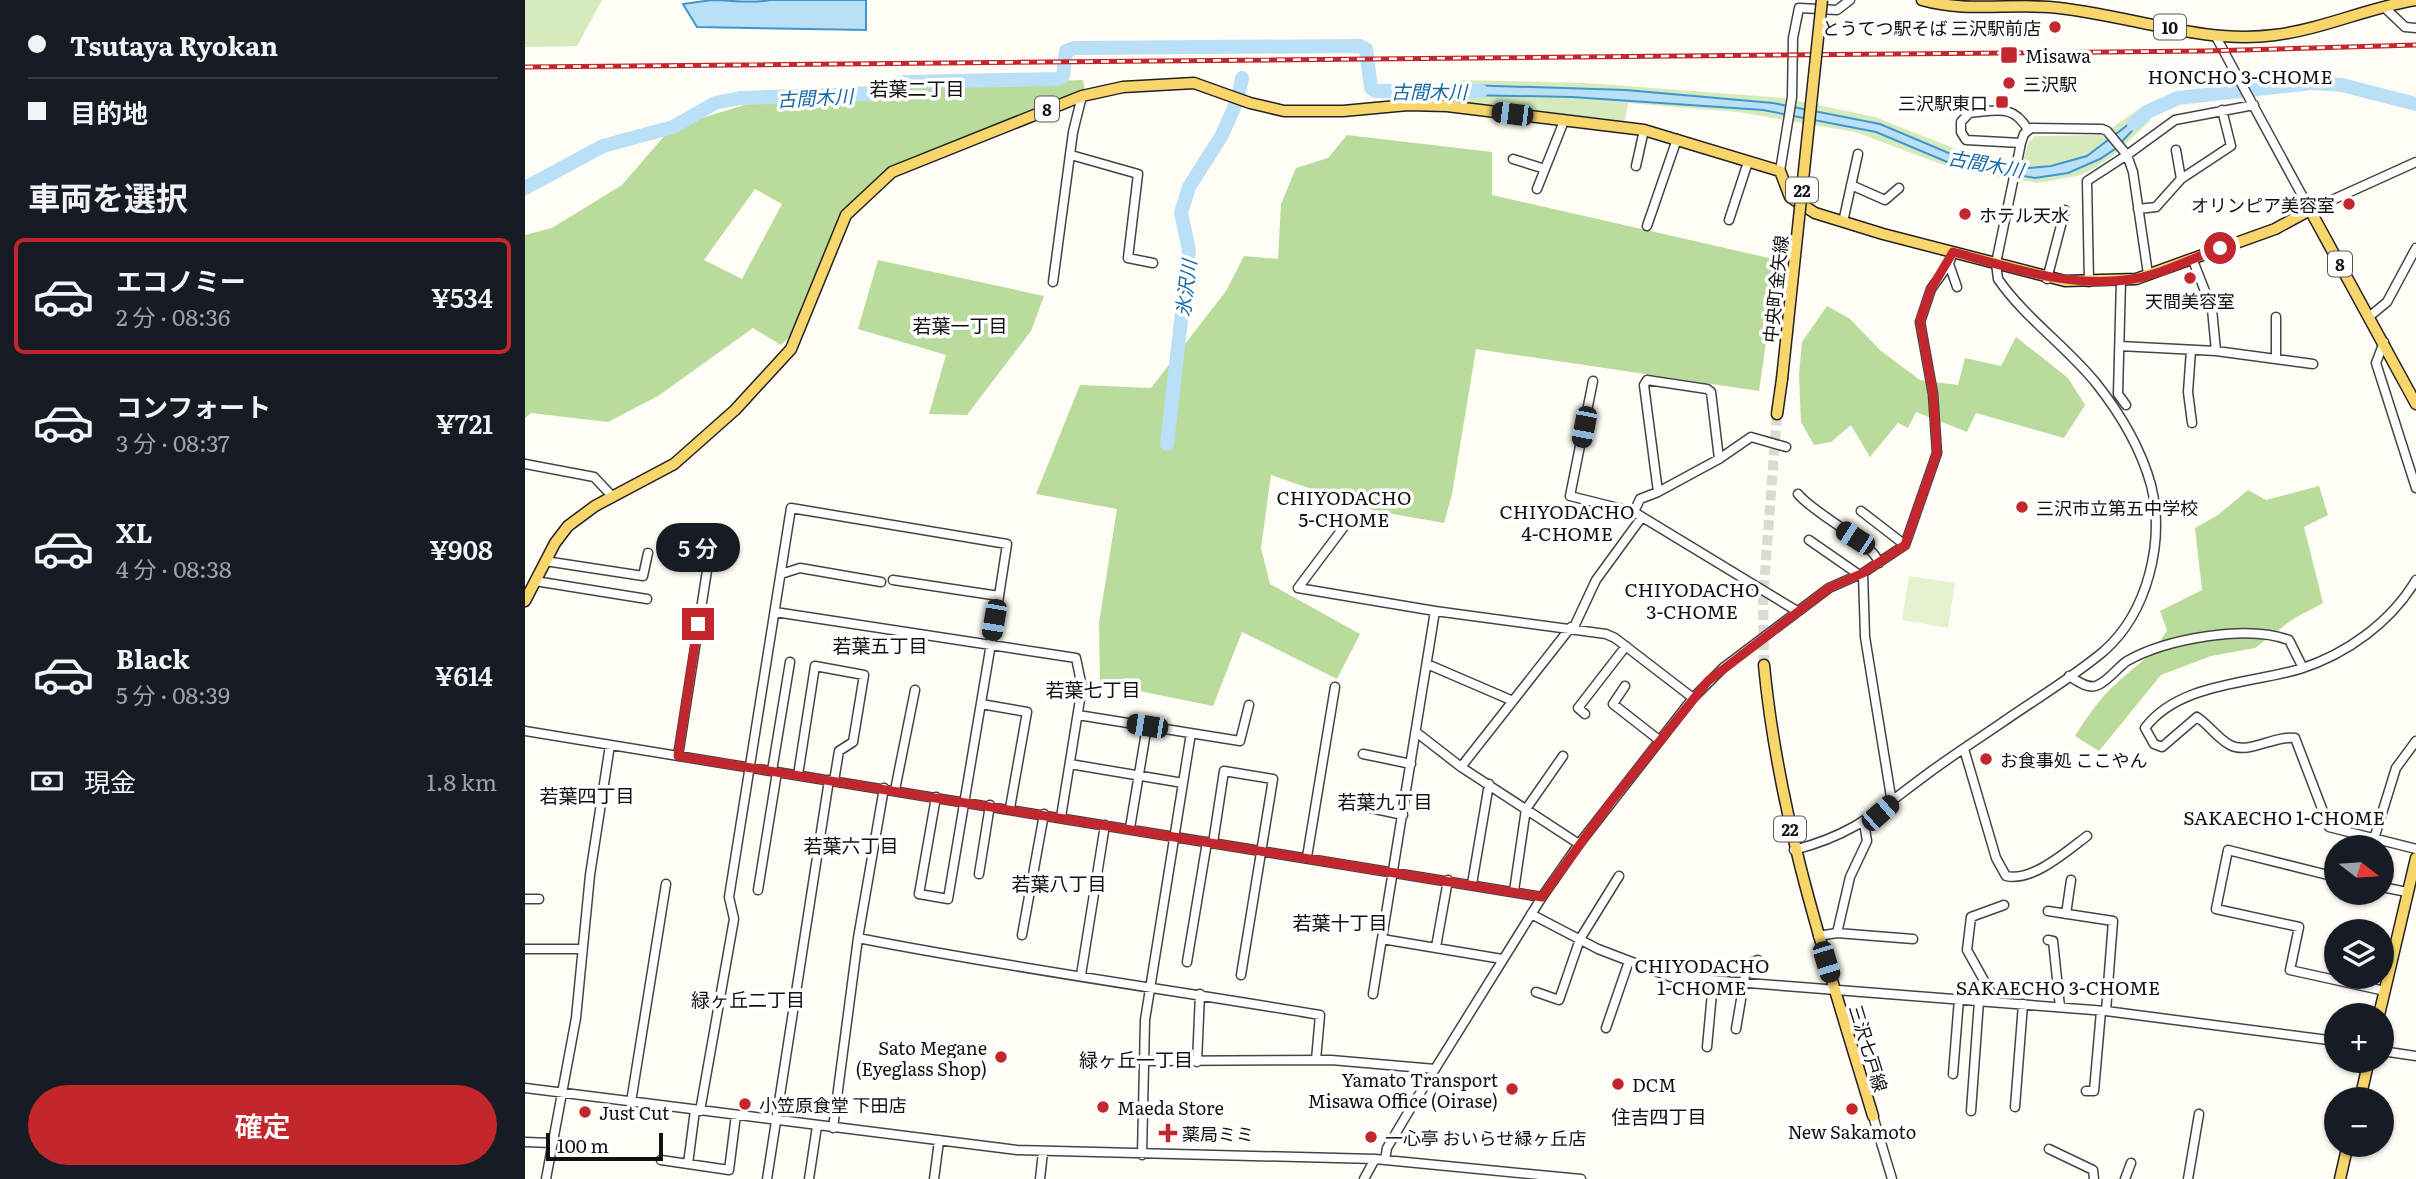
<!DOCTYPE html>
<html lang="ja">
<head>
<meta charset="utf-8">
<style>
  :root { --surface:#171b24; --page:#242831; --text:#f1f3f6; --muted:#9ea1a6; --line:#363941; --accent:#c4262e }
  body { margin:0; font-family:Literata,"Noto Sans JP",serif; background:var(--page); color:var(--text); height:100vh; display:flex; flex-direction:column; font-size:26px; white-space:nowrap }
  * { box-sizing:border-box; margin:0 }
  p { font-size:23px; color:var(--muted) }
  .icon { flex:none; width:38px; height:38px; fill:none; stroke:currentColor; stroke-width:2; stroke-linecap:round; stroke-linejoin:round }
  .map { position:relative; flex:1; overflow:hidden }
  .details { display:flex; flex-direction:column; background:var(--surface); width:525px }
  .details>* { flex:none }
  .guide { display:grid; align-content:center; height:154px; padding:0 28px; background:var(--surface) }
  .needle { width:46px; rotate:107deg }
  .controls { position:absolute; left:1799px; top:835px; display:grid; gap:14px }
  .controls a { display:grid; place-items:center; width:70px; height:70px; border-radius:50%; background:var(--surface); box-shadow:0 2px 5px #0004; font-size:35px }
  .scale { position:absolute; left:21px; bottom:18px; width:117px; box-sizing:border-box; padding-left:7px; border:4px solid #111; border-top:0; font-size:19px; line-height:24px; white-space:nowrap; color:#111; -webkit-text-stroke:5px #fff; paint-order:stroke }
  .end { position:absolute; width:32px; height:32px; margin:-16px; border:9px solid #c4262e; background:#fff; box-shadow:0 0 0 4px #fff }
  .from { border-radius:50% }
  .bubble { position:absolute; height:49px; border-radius:24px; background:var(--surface); box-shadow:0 2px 5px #0004; font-size:23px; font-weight:600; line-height:49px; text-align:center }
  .car { position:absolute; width:21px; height:42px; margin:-21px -10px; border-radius:9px; box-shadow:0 0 5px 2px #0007; background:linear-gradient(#222 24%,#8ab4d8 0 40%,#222 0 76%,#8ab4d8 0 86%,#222 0) }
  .guide b { display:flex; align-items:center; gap:24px; height:66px; font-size:26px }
  .guide b+b { border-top:2px solid var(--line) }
  .guide i { width:18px; height:18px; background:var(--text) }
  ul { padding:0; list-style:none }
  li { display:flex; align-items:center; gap:21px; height:116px; margin:0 14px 10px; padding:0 14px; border:4px solid transparent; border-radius:10px }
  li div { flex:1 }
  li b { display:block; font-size:26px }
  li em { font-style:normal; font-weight:600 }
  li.selected { border-color:var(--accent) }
  li>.icon { width:63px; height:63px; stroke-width:1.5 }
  h2 { padding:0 28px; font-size:32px; line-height:84px }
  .pay { display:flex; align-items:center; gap:18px; height:77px; padding:0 28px; font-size:26px }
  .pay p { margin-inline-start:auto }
  .action { display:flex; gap:14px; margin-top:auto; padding:14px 28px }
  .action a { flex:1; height:80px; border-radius:42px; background:var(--accent); color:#fff; font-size:28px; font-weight:600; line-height:80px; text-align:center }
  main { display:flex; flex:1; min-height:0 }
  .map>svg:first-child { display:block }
  .green { fill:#d5ebbd }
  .forest { fill:#b9dc9c; fill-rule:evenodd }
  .pitch { fill:#e6f2cf }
  .water { fill:#b9e0f7; stroke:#3f96cf; stroke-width:2 }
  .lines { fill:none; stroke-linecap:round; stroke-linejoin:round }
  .river { stroke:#b9e0f7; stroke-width:14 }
  .major-tunnel { stroke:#dbdad3; stroke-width:10; stroke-dasharray:10 5; stroke-linecap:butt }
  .minor-casing { stroke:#444; stroke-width:11 }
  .major-casing { stroke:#222; stroke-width:13 }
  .minor { stroke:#fff; stroke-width:8 }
  .major { stroke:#f9d66b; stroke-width:10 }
  .rail-casing { stroke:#c4262e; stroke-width:5 }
  .rail { stroke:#fff; stroke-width:2.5; stroke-dasharray:8; stroke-linecap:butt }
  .major-bridge-casing { stroke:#222; stroke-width:13; stroke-linecap:butt }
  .major-bridge { stroke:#f9d66b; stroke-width:10 }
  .route { stroke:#c4262e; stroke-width:9 }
  .poi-dot { fill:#c4262e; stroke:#fff; stroke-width:2.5 }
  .labels { text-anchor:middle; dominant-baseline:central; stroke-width:7; stroke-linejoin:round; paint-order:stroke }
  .shield { fill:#fff; stroke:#585858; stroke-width:2 }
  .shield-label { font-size:16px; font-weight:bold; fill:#111 }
  .poi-label { font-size:18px; fill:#111; stroke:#fff; text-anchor:start }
  .street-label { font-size:18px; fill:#111; stroke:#fff }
  .neighbourhood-label { font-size:19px; fill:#111; stroke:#fff }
  .water-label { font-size:19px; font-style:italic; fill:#1768a6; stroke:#fff }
</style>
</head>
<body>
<main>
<section class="details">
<div class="guide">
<b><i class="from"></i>Tsutaya Ryokan</b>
<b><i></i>目的地</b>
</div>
<h2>車両を選択</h2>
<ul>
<li class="selected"><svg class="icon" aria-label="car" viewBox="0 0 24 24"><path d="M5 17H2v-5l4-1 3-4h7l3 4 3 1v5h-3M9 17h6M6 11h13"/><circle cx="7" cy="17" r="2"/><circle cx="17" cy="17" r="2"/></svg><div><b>エコノミー</b><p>2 分 · 08:36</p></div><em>¥534</em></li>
<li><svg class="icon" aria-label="car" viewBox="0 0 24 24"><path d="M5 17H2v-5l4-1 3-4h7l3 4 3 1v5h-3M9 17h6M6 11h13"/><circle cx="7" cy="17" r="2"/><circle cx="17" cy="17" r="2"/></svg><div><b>コンフォート</b><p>3 分 · 08:37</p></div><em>¥721</em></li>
<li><svg class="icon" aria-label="car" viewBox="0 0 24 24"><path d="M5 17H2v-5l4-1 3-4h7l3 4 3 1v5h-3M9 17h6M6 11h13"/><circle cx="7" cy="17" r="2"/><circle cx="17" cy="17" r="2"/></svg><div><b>XL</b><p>4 分 · 08:38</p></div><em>¥908</em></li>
<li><svg class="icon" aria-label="car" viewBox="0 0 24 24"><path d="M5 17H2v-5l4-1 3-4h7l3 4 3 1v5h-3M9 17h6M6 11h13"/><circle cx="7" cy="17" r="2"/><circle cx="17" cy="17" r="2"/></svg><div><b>Black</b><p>5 分 · 08:39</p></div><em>¥614</em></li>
</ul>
<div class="pay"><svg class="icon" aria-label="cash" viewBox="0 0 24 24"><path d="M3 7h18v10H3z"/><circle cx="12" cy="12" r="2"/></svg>現金<p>1.8 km</p></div>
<div class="action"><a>確定</a></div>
</section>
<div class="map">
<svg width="1891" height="1179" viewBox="0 0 1891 1179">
  <rect width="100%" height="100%" fill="#fffdf5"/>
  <path class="green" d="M0 0H77L52 46 0 47Z
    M938 80 1062 83 1259 98 1350 117 1441 153 1497 162 1504 142 1510 136 1576 135 1579 137 1588 127 1618 106 1621 111 1562 156 1526 166 1503 168 1426 154 1355 124 1248 103 1101 90 938 85Z
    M961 94 1097 100 1238 110 1351 132 1427 164 1510 178 1543 173 1575 159 1590 149 1623 114 1626 120 1591 153 1570 168 1556 175 1513 183 1432 170 1330 132 1213 112 1103 103 1100 121 937 102 938 95Z"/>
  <path class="forest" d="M558 80 560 91 366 167 317 213 271 330 256 345 228 328 133 396 83 422 6 413 0 418V235L27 228 97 185 147 127 249 96 325 87ZM230 189 257 204 217 279 179 260Z
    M822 135 967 152V195L1253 260 1234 391 951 349 927 494 919 523 851 511 746 475 736 548 745 584 835 634 812 679 717 632 688 706 575 683 574 623 592 509 511 494 555 385 626 388 701 291 719 256 753 259 756 204 771 168 803 158Z
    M353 260 519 296 506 331 442 415 404 414 421 355 333 329Z
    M1302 306 1325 319 1356 351 1395 380 1433 385 1440 358 1476 366 1491 337 1543 378 1560 405 1539 438 1451 413 1442 432 1391 412 1383 428 1373 423 1345 457 1326 425 1306 442 1289 445 1276 422 1274 375 1277 342Z
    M1794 486 1803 515 1779 527 1798 603 1768 619 1730 648 1686 656 1636 675 1574 751 1550 736C1562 717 1576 696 1594 681 1616 661 1626 658 1642 630L1635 611 1677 590 1670 528 1693 515 1723 490 1741 500Z"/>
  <path class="pitch" d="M1384 576 1430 583 1423 628 1377 620Z"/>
  <path class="water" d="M187 0C206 0 226 4 245 0H341V30L172 27 158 4Z
    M938 85 1101 90 1248 103 1355 124 1426 154 1503 168 1526 166 1562 156 1621 111 1623 114 1590 149 1575 159 1543 173 1510 178 1427 164 1351 132 1238 110 1047 97 938 95Z"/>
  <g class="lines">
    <path class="river" d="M713 97 717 78
      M1609 124 1622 112 1653 98 1787 83 1817 85 1891 104
      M0 188 78 146 148 127 190 103 215 98 345 94 367 84 380 82 534 79 538 76 541 51 549 48 835 46 841 49 846 88 850 91H956
      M642 444 664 250 656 213 664 187 697 135 711 103"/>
    <path class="major-tunnel" d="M1239 665 1238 599 1252 414"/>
    <defs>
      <path id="minor" d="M1859 7 1880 27 1891 28
        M1690 35 1785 210 1891 162
        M1496 143 1441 140 1436 132V122L1444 113C1471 111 1488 103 1503 130
        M546 155 613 174 603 258 628 263
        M988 159 1020 169
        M1111 166 1119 130
        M1255 171 1267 97 1268 38 1274 8 1312 10 1325 0
        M1656 179 1706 146 1697 110
        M1326 185 1360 200 1374 188
        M1012 189 1039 121
        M1613 209 1631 207 1656 179 1651 150
        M1204 220 1223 162
        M1318 222 1333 154
        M1122 226 1152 139
        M1667 258 1687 309 1691 351
        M1424 264 1432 287
        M1623 274 1608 172 1602 155 1650 120 1729 105
        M1522 279 1540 210
        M1596 280 1593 394 1601 405
        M528 282 548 132 557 96
        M1845 316 1862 302 1891 248
        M1859 342 1851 363 1891 488
        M1595 346 1691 351 1788 364
        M1666 350 1663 392 1667 423
        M1751 359V317
        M1068 381 1045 496 1109 512 1272 611
        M1194 459 1226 437 1261 447
        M0 464 69 477 88 497
        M1273 494C1290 515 1348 542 1354 563
        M1336 511 1380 545
        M1109 512 1115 499 1133 492 1119 385 1122 380 1182 389 1186 392 1194 459 1133 492
        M821 524 773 588 910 611
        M1284 540 1333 574
        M20 561 118 576 123 553
        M1338 573 1340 637 1367 803
        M256 574 275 568 356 582
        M1891 580C1866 622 1822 654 1775 669 1724 684 1654 683 1620 728L1629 744 1637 747 1672 717C1684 725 1693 739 1705 745 1724 755 1749 735 1770 738L1804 827 1891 849
        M10 581 122 599
        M250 612 551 658 557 687 536 817
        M1049 627 1071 580 1117 517
        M902 664 988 701
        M1544 676C1552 681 1564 690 1573 685 1584 680 1592 668 1602 661 1641 639 1722 624 1764 640L1778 668
        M1100 686 1088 704 1134 740
        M456 704 502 712 485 808
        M1060 714 1053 708 1101 646
        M553 715 715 741 724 705
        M0 731 1017 897
        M891 732 936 767 1054 844
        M1439 749 1471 858 1481 876C1507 882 1541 852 1562 836
        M838 754 886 764
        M153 756 186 545
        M545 764 658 783
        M936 767 1046 627
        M247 771 265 662
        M273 775 290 666 339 675 328 742 314 751 309 781
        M370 790 390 690
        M411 797 394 894 423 899 474 596
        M827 804 878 815
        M605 828 622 726
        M1849 839 1871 768 1891 741
        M688 843 699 771 748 779 716 975
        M1269 850C1331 834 1352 811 1401 775 1425 757 1450 741 1475 724 1509 700 1547 678 1579 651 1623 612 1640 541 1626 485 1616 449 1594 412 1571 383 1541 346 1500 318 1473 279L1471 263 1496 143 1499 134 1506 128 1577 129 1582 131 1602 155 1562 181 1564 282
        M782 857 810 687
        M454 874 465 805
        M1811 877 1703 850 1691 909 1774 927 1765 970 1860 991
        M947 884 964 784
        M1857 887 1882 892
        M233 890 252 772
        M989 891 1001 809 1038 756
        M0 899H14
        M1523 911 1588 921 1581 1011
        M1006 914 1073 949 1146 977 1581 1011 1811 1041
        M1541 914 1546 880
        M1312 933 1388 939
        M497 935 519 814
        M1293 936 1312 933 1325 877 1342 841 1339 823
        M333 938C486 968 641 989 795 1015L791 1060
        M857 939 977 959
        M1523 940 1528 941 1535 1007
        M911 947 923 880
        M0 949H57
        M662 962 682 842
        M556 975 580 825
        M1011 992 1034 1000 1055 939 1094 876
        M848 994 910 611 1081 634 1090 638 1168 698
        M1471 1002 1442 950 1446 917 1479 905
        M1081 1028 1104 961
        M1211 1029 1221 970 1223 963 1233 960
        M1182 1047 1188 982
        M1857 1051 1891 1056
        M619 1061 806 1060 910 1069
        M672 1062 675 994
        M1428 1074 1434 999
        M0 1088 492 1150 850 1159 1056 1179
        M1561 1091H1569L1576 1011
        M106 1102 141 884
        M1490 1107 1498 1004
        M175 1111 209 919 204 897 266 508 482 544 474 596 368 580
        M1446 1111 1454 1001
        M1348 1116 1367 1179
        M308 1128 333 938 359 788
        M0 1142 27 1143
        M1524 1149 1568 1170 1569 1179
        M617 1155 620 1020 666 733
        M136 1160 204 1170 211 1115
        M860 1160 862 1148 887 1106 1017 897 1054 844 1168 698 1198 668 1304 588 1338 573 1380 545 1412 453 1408 394 1395 322 1406 289 1424 264 1428 252
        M163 1164 170 1110
        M21 1179 51 1018 65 875 85 745
        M242 1179 304 780
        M284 1179 292 1126
        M409 1179 414 1141
        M515 1179 518 1152
        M839 1179 850 1159
        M1600 1179 1606 1163
        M1663 1179 1674 1114"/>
      <path id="major" d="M1397 0C1439 12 1481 4 1524 7 1599 13 1675 45 1750 35 1798 29 1842 8 1890 0
        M1252 414 1257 379
        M0 601 30 543 43 526 70 506 149 464 210 410 266 349 321 215 367 172 557 96 598 87 669 83 725 103 759 111H818L883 105 922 106 1119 130 1255 171 1265 197 1290 213 1358 234 1540 281 1611 279 1750 229 1785 210 1891 404
        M1239 665C1254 822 1303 966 1348 1116
        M1854 1015 1891 858
        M1835 1099 1844 1060
        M1815 1179 1823 1144"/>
    </defs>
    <use href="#minor" class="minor-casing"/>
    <use href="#major" class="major-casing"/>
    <use href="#minor" class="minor"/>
    <use href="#major" class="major"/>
    <defs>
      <path id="rail" d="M0 67 1680 51 1891 45"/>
    </defs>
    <use href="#rail" class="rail-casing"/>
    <use href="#rail" class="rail"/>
    <defs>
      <path id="major-bridge" d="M1257 379 1297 0"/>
    </defs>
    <use href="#major-bridge" class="major-bridge-casing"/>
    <use href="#major-bridge" class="major-bridge"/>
  </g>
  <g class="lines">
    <path class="route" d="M173 624 153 756 1017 897 1085 803 1183 681 1304 588 1338 573 1380 545 1412 453 1408 394 1395 321 1406 289 1428 252C1489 268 1545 289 1608 279 1637 274 1668 258 1695 248"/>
  </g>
  <g class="poi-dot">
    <circle cx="1530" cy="27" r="7"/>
    <rect x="1475" y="46" width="18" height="18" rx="3.5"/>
    <circle cx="1484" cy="83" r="7"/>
    <rect x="1470" y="95" width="14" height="14" rx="3.5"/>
    <circle cx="1824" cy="204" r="7"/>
    <circle cx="1440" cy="214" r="7"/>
    <circle cx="1665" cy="278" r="7"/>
    <circle cx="1497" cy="507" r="7"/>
    <circle cx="1461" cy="759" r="7"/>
    <circle cx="476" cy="1057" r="7"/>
    <circle cx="1093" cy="1084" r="7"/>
    <circle cx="987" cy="1089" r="7"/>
    <circle cx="220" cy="1104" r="7"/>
    <circle cx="578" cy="1107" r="7"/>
    <circle cx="1327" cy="1109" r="7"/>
    <circle cx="60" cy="1112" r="7"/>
    <path d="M639.5 1122.5h7v7h7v7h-7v7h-7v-7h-7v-7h7z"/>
    <circle cx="846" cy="1137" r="7"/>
  </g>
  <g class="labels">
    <g class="shield">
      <rect x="1629" y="14.5" width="32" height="25" rx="5"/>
      <rect x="510" y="96.5" width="24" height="25" rx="5"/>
      <rect x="1261" y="177.5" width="32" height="25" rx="5"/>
      <rect x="1803" y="251.5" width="24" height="25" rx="5"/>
      <rect x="1249" y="816.5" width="32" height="25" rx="5"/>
    </g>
    <g class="shield-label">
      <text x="1645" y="27">10</text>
      <text x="522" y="109">8</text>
      <text x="1277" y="190">22</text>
      <text x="1815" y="264">8</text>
      <text x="1265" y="829">22</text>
    </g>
    <g class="poi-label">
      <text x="1516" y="27" text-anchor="end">とうてつ駅そば 三沢駅前店</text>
      <text x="1500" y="55">Misawa</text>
      <text x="1498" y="83">三沢駅</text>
      <text x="1463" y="102" text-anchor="end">三沢駅東口</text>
      <text x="1810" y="204" text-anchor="end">オリンピア美容室</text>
      <text x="1454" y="214">ホテル天水</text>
      <text x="1665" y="300" text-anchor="middle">天間美容室</text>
      <text x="1511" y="507">三沢市立第五中学校</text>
      <text x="1475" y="759">お食事処 ここやん</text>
      <text x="462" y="1047" text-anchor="end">Sato Megane<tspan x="462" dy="21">(Eyeglass Shop)</tspan></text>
      <text x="973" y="1079" text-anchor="end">Yamato Transport<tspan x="973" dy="21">Misawa Office (Oirase)</tspan></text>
      <text x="1107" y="1084">DCM</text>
      <text x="234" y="1104">小笠原食堂 下田店</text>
      <text x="592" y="1107">Maeda Store</text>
      <text x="74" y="1112">Just Cut</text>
      <text x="1327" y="1131" text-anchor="middle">New Sakamoto</text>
      <text x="657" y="1133">薬局ミミ</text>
      <text x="860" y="1137">一心亭 おいらせ緑ヶ丘店</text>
    </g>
    <g class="street-label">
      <text transform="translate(1250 289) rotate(-84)">中央町金矢線</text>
      <text transform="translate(1344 1048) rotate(73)">三沢七戸線</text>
    </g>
    <g class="neighbourhood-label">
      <text x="1715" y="76">HONCHO 3-CHOME</text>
      <text x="392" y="88">若葉二丁目</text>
      <text x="435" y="325">若葉一丁目</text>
      <text x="819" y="497">CHIYODACHO<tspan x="819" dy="22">5-CHOME</tspan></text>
      <text x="1042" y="511">CHIYODACHO<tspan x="1042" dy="22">4-CHOME</tspan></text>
      <text x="1167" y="589">CHIYODACHO<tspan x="1167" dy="22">3-CHOME</tspan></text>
      <text x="355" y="645">若葉五丁目</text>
      <text x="568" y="689">若葉七丁目</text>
      <text x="62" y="795">若葉四丁目</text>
      <text x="860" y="801">若葉九丁目</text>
      <text x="1759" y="817">SAKAECHO 1-CHOME</text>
      <text x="326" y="845">若葉六丁目</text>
      <text x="534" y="883">若葉八丁目</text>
      <text x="815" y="922">若葉十丁目</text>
      <text x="1177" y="965">CHIYODACHO<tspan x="1177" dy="22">1-CHOME</tspan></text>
      <text x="1533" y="987">SAKAECHO 3-CHOME</text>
      <text x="223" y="999">緑ヶ丘二丁目</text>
      <text x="611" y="1059">緑ヶ丘一丁目</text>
      <text x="1134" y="1116">住吉四丁目</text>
    </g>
    <g class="water-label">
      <text x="904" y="91">古間木川</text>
      <text transform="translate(290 97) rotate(-3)">古間木川</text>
      <text transform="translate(1461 163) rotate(10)">古間木川</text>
      <text transform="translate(660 288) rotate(-83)">氷沢川</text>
    </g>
  </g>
</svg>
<div class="controls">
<a><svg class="needle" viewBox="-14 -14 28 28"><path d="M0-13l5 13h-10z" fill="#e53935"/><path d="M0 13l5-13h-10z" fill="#9ea1a6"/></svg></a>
<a><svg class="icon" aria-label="layers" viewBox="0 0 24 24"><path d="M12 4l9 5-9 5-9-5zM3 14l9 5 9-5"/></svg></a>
<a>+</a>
<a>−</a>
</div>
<div class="scale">100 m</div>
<i class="end from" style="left:1695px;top:248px"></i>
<i class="end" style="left:173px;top:624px"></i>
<div class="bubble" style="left:131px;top:523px;width:84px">5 分</div>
<i class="car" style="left:987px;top:114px;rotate:277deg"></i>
<i class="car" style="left:1059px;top:427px;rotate:191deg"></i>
<i class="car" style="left:1330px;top:538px;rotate:303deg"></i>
<i class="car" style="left:469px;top:620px;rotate:190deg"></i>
<i class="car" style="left:622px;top:726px;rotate:279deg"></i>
<i class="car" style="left:1355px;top:813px;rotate:49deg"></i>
<i class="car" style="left:1301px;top:962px;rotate:163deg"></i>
</div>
</main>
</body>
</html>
